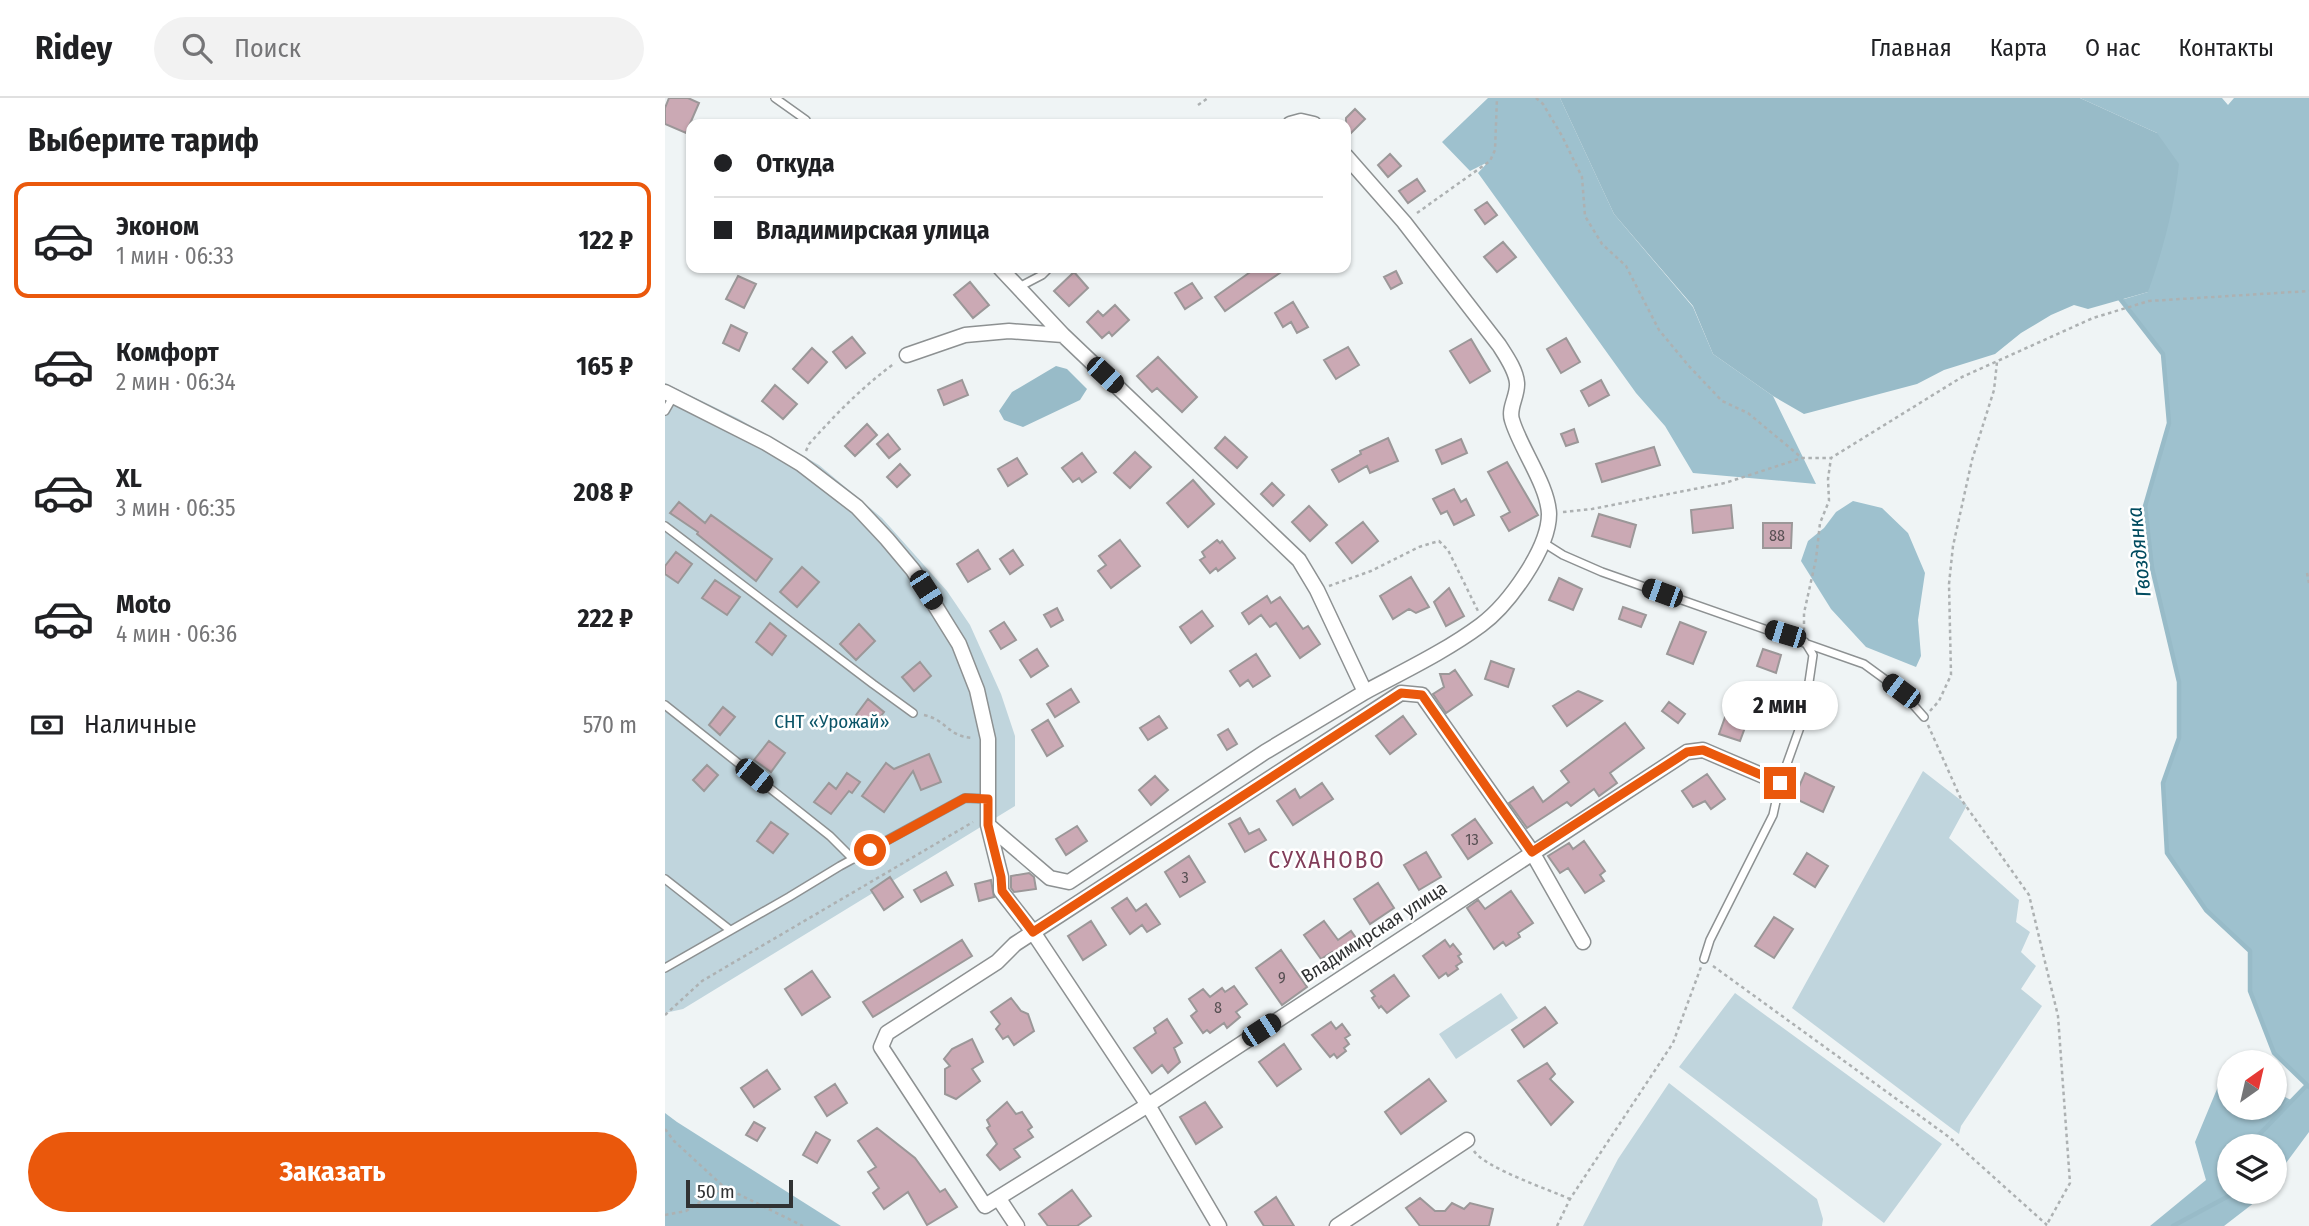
<!DOCTYPE html>
<html lang="ru">
<head>
<meta charset="utf-8">
<style>
  :root { --surface:#fff; --page:#f2f2f2; --text:#202124; --muted:#757577; --line:#e0e0e0; --accent:#ea580c }
  body { margin:0; font-family:"Fira Sans Condensed",sans-serif; background:var(--page); color:var(--text); height:100vh; display:flex; flex-direction:column; font-size:26px; white-space:nowrap }
  * { box-sizing:border-box; margin:0 }
  p { font-size:23px; color:var(--muted) }
  .icon { flex:none; width:38px; height:38px; fill:none; stroke:currentColor; stroke-width:2; stroke-linecap:round; stroke-linejoin:round }
  .map { position:relative; flex:1; overflow:hidden }
  .sheet { display:flex; flex-direction:column; background:var(--surface); width:665px }
  .sheet>* { flex:none }
  .top-card { position:absolute; left:21px; top:21px; width:665px; height:154px; border-radius:14px; box-shadow:0 2px 5px #0004; display:grid; align-content:center; height:154px; padding:0 28px; background:var(--surface) }
  .needle { width:46px; rotate:34deg }
  .controls { position:absolute; left:1552px; top:952px; display:grid; gap:14px }
  .controls a { display:grid; place-items:center; width:70px; height:70px; border-radius:50%; background:var(--surface); box-shadow:0 2px 5px #0004; font-size:35px }
  .scale { position:absolute; left:21px; bottom:18px; width:107px; box-sizing:border-box; padding-left:7px; border:4px solid #303233; border-top:0; font-size:19px; line-height:24px; white-space:nowrap; color:#303233; -webkit-text-stroke:5px #fff; paint-order:stroke }
  .end { position:absolute; width:32px; height:32px; margin:-16px; border:9px solid #ea580c; background:#fff; box-shadow:0 0 0 4px #fff }
  .from { border-radius:50% }
  .bubble { position:absolute; height:49px; border-radius:24px; background:var(--surface); box-shadow:0 2px 5px #0004; font-size:23px; font-weight:700; line-height:49px; text-align:center }
  .car { position:absolute; width:21px; height:42px; margin:-21px -10px; border-radius:9px; box-shadow:0 0 5px 2px #0007; background:linear-gradient(#222 24%,#8ab4d8 0 40%,#222 0 76%,#8ab4d8 0 86%,#222 0) }
  .top-card b { display:flex; align-items:center; gap:24px; height:66px; font-size:26px }
  .top-card b+b { border-top:2px solid var(--line) }
  .top-card i { width:18px; height:18px; background:var(--text) }
  ul { padding:0; list-style:none }
  li { display:flex; align-items:center; gap:21px; height:116px; margin:0 14px 10px; padding:0 14px; border:4px solid transparent; border-radius:14px }
  li div { flex:1 }
  li b { display:block; font-size:26px }
  li em { font-style:normal; font-weight:700 }
  li.active { border-color:var(--accent) }
  li>.icon { width:63px; height:63px; stroke-width:1.5 }
  h2 { padding:0 28px; font-size:32px; line-height:84px }
  .pay { display:flex; align-items:center; gap:18px; height:77px; padding:0 28px; font-size:26px }
  .pay p { margin-inline-start:auto }
  .cta { display:flex; gap:14px; margin-top:auto; padding:14px 28px }
  .cta a { flex:1; height:80px; border-radius:42px; background:var(--accent); color:#fff; font-size:28px; font-weight:700; line-height:80px; text-align:center }
  header { display:flex; align-items:center; gap:42px; box-sizing:border-box; height:98px; padding:0 35px; background:var(--surface); border-bottom:2px solid var(--line) }
  header strong { font-size:33px }
  nav { display:flex; gap:38px; margin-inline-start:auto; font-size:24px }
  .search { width:490px; height:63px; background:var(--page); display:flex; align-items:center; gap:18px; box-sizing:border-box; padding:0 24px; border-radius:38px; color:var(--muted); font-size:26px }
  main { display:flex; flex:1; min-height:0 }
  .map>svg:first-child { display:block }
  .green { fill:#c0d5dd }
  .forest { fill:#9ec1ce }
  .water { fill:#98bbc8 }
  .lines { fill:none; stroke-linecap:round; stroke-linejoin:round }
  .stream { stroke:#98bbc8; stroke-width:4.5 }
  .building { fill:#cba9b4; stroke:#9b9798; stroke-width:2 }
  .lane-casing { stroke:#8d9192; stroke-width:10 }
  .street-casing { stroke:#8d9192; stroke-width:17 }
  .path { stroke:#adb1b2; stroke-width:2.5; stroke-dasharray:3.5 3.5; stroke-linecap:butt }
  .lane { stroke:#fff; stroke-width:7 }
  .street { stroke:#fff; stroke-width:14 }
  .route { stroke:#ea580c; stroke-width:9 }
  .labels { text-anchor:middle; dominant-baseline:central; stroke-width:5; stroke-linejoin:round; paint-order:stroke }
  .number-label { font-size:16px; fill:#575053 }
  .park-label { font-size:19px; fill:#0b5467; stroke:#fff }
  .street-label { font-size:19px; fill:#303233; stroke:#fff }
  .water-label { font-size:21px; font-style:italic; fill:#004b5f; stroke:#fff }
  .quarter-label { font-size:23px; letter-spacing:2px; fill:#813d59; stroke:#fff }
</style>
</head>
<body>
<header>
<strong>Ridey</strong>
<div class="search"><svg class="icon" aria-label="search" viewBox="0 0 24 24"><circle cx="10" cy="10" r="6"/><path d="M15 15l6 6"/></svg>Поиск</div>
<nav><a>Главная</a><a>Карта</a><a>О нас</a><a>Контакты</a></nav>
</header>
<main>
<section class="sheet">
<h2>Выберите тариф</h2>
<ul>
<li class="active"><svg class="icon" aria-label="car" viewBox="0 0 24 24"><path d="M5 17H2v-5l4-1 3-4h7l3 4 3 1v5h-3M9 17h6M6 11h13"/><circle cx="7" cy="17" r="2"/><circle cx="17" cy="17" r="2"/></svg><div><b>Эконом</b><p>1 мин · 06:33</p></div><em>122 ₽</em></li>
<li><svg class="icon" aria-label="car" viewBox="0 0 24 24"><path d="M5 17H2v-5l4-1 3-4h7l3 4 3 1v5h-3M9 17h6M6 11h13"/><circle cx="7" cy="17" r="2"/><circle cx="17" cy="17" r="2"/></svg><div><b>Комфорт</b><p>2 мин · 06:34</p></div><em>165 ₽</em></li>
<li><svg class="icon" aria-label="car" viewBox="0 0 24 24"><path d="M5 17H2v-5l4-1 3-4h7l3 4 3 1v5h-3M9 17h6M6 11h13"/><circle cx="7" cy="17" r="2"/><circle cx="17" cy="17" r="2"/></svg><div><b>XL</b><p>3 мин · 06:35</p></div><em>208 ₽</em></li>
<li><svg class="icon" aria-label="car" viewBox="0 0 24 24"><path d="M5 17H2v-5l4-1 3-4h7l3 4 3 1v5h-3M9 17h6M6 11h13"/><circle cx="7" cy="17" r="2"/><circle cx="17" cy="17" r="2"/></svg><div><b>Moto</b><p>4 мин · 06:36</p></div><em>222 ₽</em></li>
</ul>
<div class="pay"><svg class="icon" aria-label="cash" viewBox="0 0 24 24"><path d="M3 7h18v10H3z"/><circle cx="12" cy="12" r="2"/></svg>Наличные<p>570 m</p></div>
<div class="cta"><a>Заказать</a></div>
</section>
<div class="map">
<svg width="1644" height="1128" viewBox="0 0 1644 1128">
  <rect width="100%" height="100%" fill="#eff4f5"/>
  <path class="green" d="M0 285 74 321 154 367 217 420 282 493 305 527 336 596 350 638V708L18 911 0 915Z
    M1258 673 1302 707 1284 740 1354 802 1351 824 1365 834 1356 854 1371 868 1356 891 1377 908 1296 1028 1294 1036 1127 910Z
    M836 895 853 920 791 961 774 936Z
    M1070 895 1277 1046 1219 1125 1014 969Z
    M1004 985 1152 1101 1158 1121 1157 1128H918L953 1061Z"/>
  <path class="forest" d="M823 0H895L949 116 1028 209 1048 256 1108 298 1151 386 1028 375 1000 328 971 295 813 75 823 64 805 73 777 44Z
    M1415 0H1557L1563 7 1569 0H1644V1034L1610 1080V1048H1564V1094H1600L1594 1101 1559 1128H1485L1541 1082 1530 1044 1562 967 1564 968V1010H1610V994L1628 1003 1642 987 1609 955 1585 893V853L1541 812 1502 755 1498 685 1514 640V584L1487 470 1480 408 1504 325 1498 256 1456 202 1483 194 1492 35Z
    M1188 403 1217 410 1243 435 1260 475 1253 522 1256 558 1251 569 1201 549 1166 511 1136 463 1143 443 1159 430 1171 414Z
    M0 1015 12 1024 176 1128H0Z"/>
  <path class="water" d="M895 0H1415L1492 35 1514 66C1509 111 1498 152 1483 194L1423 211 1409 207 1386 217 1356 235 1330 256 1279 272 1252 286 1139 316 1108 298 1048 256 1028 208 949 116Z
    M391 268 402 271 422 291 415 302 358 329 339 322 334 313 347 294Z"/>
  <g class="lines">
    <path class="stream" d="M1453 198 1498 256 1504 325 1480 408 1487 470 1514 584V640L1498 685 1502 755 1541 812 1585 853V893L1609 955 1644 989
      M1586 1048 1588 1043 1642 987
      M1508 1128 1571 1094"/>
  </g>
  <path class="building" d="M4 0H23L34 5 21 35 0 26V10Z
    M690 11 700 21 681 40V20Z
    M725 56 736 68 723 79 713 67Z
    M752 81 760 93 743 105 734 93Z
    M822 104 832 117 820 126 810 112Z
    M838 144 851 159 832 174 819 159Z
    M591 170H622L560 213 550 199Z
    M731 173 737 185 726 191 719 179Z
    M409 174 423 190 404 208 389 193Z
    M73 178 91 186 79 210 61 201Z
    M305 184 324 207 308 220 289 197Z
    M527 185 537 200 520 211 510 195Z
    M628 204 643 229 632 235 626 224 618 229 610 215Z
    M450 207 464 222 447 238 444 234 437 240 422 224 433 213 438 218Z
    M66 227 82 235 74 253 58 245Z
    M187 239 200 255 181 270 168 254Z
    M901 240 915 264 896 275 882 251Z
    M806 241 825 273 805 285 785 253Z
    M683 249 694 267 671 281 659 262Z
    M147 250 162 264 143 285 128 271Z
    M493 259 532 299 517 314 492 290 487 294 472 278Z
    M297 282 303 297 279 307 273 292Z
    M936 282 944 297 924 308 916 293Z
    M110 287 132 306 118 321 97 303Z
    M202 326 212 337 190 358 180 348Z
    M909 331 913 344 901 348 896 336Z
    M223 336 235 351 224 360 212 346Z
    M560 339 582 359 572 370 550 350Z
    M723 340 733 363 705 375 702 368 674 384 667 372 696 356 695 353Z
    M796 341 802 355 777 366 771 352Z
    M989 349 995 367 937 384 931 366Z
    M470 354 486 369 465 390 449 375Z
    M417 355 431 374 417 384 414 380 408 384 397 370Z
    M352 360 362 376 343 388 333 371Z
    M842 364 873 417 844 433 836 419 845 414 823 374Z
    M235 366 245 377 232 389 222 379Z
    M528 382 549 406 523 429 502 405Z
    M607 385 619 397 608 408 596 396Z
    M789 391 796 404 801 401 809 417 789 427 782 413 776 416 768 401Z
    M14 404 40 425 46 417 107 461 91 483 32 436 33 434 5 415Z
    M1066 407 1068 430 1028 435 1026 412Z
    M644 408 662 427 645 443 627 424Z
    M934 416 971 427 965 449 927 438Z
    M698 424 713 443 687 465 671 445Z
    M1098 425H1127L1126 450H1098Z
    M455 442 475 468 446 490 433 473 441 467 434 458Z
    M552 442 555 445 557 443 570 460 553 473 551 470 545 475 535 462 540 459 537 454Z
    M313 452 325 471 303 484 292 466Z
    M348 452 358 467 345 476 335 461Z
    M11 454 27 466 13 485 0 476V468Z
    M137 469 154 484 132 509 115 494Z
    M746 479 764 509 751 515 744 511 728 521 715 498Z
    M894 480 917 491 908 512 884 502Z
    M50 482 75 499 62 517 37 500Z
    M784 490 799 518 781 528 769 504Z
    M602 498 606 505 615 499 638 531 643 528 655 546 635 560 611 525 605 529 596 517 584 526 577 515Z
    M958 509 981 517 976 529 954 521Z
    M392 510 398 522 386 529 379 517Z
    M537 513 548 528 526 545 515 529Z
    M339 524 351 542 336 551 325 533Z
    M1015 524 1041 534 1028 566 1002 556Z
    M105 525 121 538 107 557 91 544Z
    M194 526 210 543 191 562 175 546Z
    M372 551 383 568 366 579 355 562Z
    M1098 551 1116 557 1111 575 1092 568Z
    M591 556 605 578 588 589 583 582 575 588 565 573Z
    M826 563 849 571 843 589 820 581Z
    M255 564 266 578 249 593 237 579Z
    M790 572 807 597 781 615 768 596 779 589 775 576H784Z
    M406 591 414 604 390 619 382 606Z
    M913 593 937 603 902 628 888 608Z
    M203 601 219 614 207 630 191 617Z
    M1004 604 1020 616 1013 625 997 613Z
    M1064 608 1085 616 1075 643 1054 636Z
    M58 609 70 619 55 637 44 627Z
    M494 618 502 630 483 642 475 630Z
    M738 618 751 636 725 656 711 638Z
    M383 622 398 648 382 658 367 632Z
    M960 625 979 650 945 675 952 685 934 698 929 691 906 708 902 704 862 730 844 705 868 689 878 704 904 684 896 673Z
    M563 631 572 646 562 652 553 637Z
    M104 643 120 655 106 674 89 662Z
    M264 656 276 684 256 692 248 673 219 714 197 698 221 665 229 671Z
    M42 667 53 677 39 693 28 682Z
    M182 675 195 684 187 695 184 693 166 716 149 704 164 685 171 691Z
    M1140 675 1169 689 1158 714 1129 700Z
    M1042 676 1060 701 1046 711 1040 703 1028 709 1017 693Z
    M490 678 503 692 486 707 474 692Z
    M657 685 668 701 628 727 612 703 630 691 635 700Z
    M575 720 584 736 594 731 601 742 580 754 564 726Z
    M810 721 827 745 803 761 787 737Z
    M106 724 123 736 108 755 92 743Z
    M412 728 422 743 401 757 391 741Z
    M919 743 940 773 935 777 939 783 920 795 903 770 895 775 883 758 904 745 908 751Z
    M761 754 776 779 754 792 739 767Z
    M1142 755 1163 768 1150 789 1129 776Z
    M524 758 540 784 515 799 500 774Z
    M281 774 288 787 256 804 249 792Z
    M364 775 369 779 371 791 349 794 346 790V778Z
    M225 779 238 799 219 812 206 792Z
    M326 782 329 799 314 803 310 786Z
    M713 785 729 810 705 826 689 801Z
    M846 793 868 825 853 835 855 839 841 848 838 844 829 851 802 810 813 802 820 811Z
    M462 800 471 813 481 806 495 826 482 834 477 827 465 836 447 810Z
    M1109 819 1128 831 1109 860 1090 848Z
    M426 823 441 847 418 862 403 838Z
    M659 823 673 842 686 833 696 847 673 863 667 854 656 861 639 837Z
    M297 842 307 858 208 919 198 904Z
    M780 842 785 849 788 846 796 856 793 858 797 864 791 868 793 871 783 878 781 875 774 880 758 858Z
    M616 852 642 889 617 907 591 870Z
    M147 873 165 899 137 917 120 891Z
    M729 877 744 898 722 915 716 908 714 910 707 900 710 898 706 893Z
    M569 888 582 906 571 914 575 919 562 930 559 925 545 935 542 932 538 935 526 918 532 913 524 901 538 891 545 899 557 890 560 894Z
    M346 900 356 913 363 916 369 933 349 947 343 938 338 941 331 931 335 926 326 914Z
    M880 909 892 925 859 949 847 932Z
    M502 921 517 945 509 950 515 964 503 975 497 967 487 975 469 950 491 935 489 930Z
    M666 924 671 931 677 926 685 937 680 940 684 946 679 950 681 953 672 960 669 956 665 959 647 937Z
    M307 941 318 964 307 971 315 983 291 1001 280 996V971L285 968 279 961 287 951Z
    M619 946 636 971 612 988 594 964Z
    M882 965 890 976 885 981 908 1004 886 1027 853 983Z
    M102 972 115 991 89 1009 76 990Z
    M764 981 781 1003 736 1036 720 1014Z
    M170 986 182 1005 162 1018 150 999Z
    M342 1004 351 1016 357 1014 367 1029 363 1032 368 1039 349 1051 355 1059 335 1072 322 1057 332 1046 322 1030 325 1028 322 1022Z
    M540 1004 557 1029 531 1046 515 1019Z
    M89 1024 100 1030 92 1043 81 1037Z
    M212 1030 250 1060 275 1094 280 1091 292 1109 262 1127 243 1094 219 1111 208 1095 214 1090 203 1074 211 1069 193 1043Z
    M151 1034 165 1042 152 1065 138 1057Z
    M407 1092 426 1118 412 1128H383L374 1116Z
    M611 1099 629 1128H599L590 1114Z
    M755 1100 770 1113H780L787 1105 799 1111 805 1105 828 1111 824 1128H755L741 1110Z"/>
  <g class="lines">
    <defs>
      <path id="lane" d="M110 0 141 22 140 26
        M354 189 377 177 384 170
        M0 313 8 299
        M0 428 208 586 248 615
        M879 445 898 457 937 474 1199 566 1236 593 1259 619
        M0 607 165 738 188 761
        M0 781 65 832
        M1039 861 1045 842 1108 717 1115 685 1139 618 1148 557 1140 544
        M0 870 124 799 175 768 300 700 323 701"/>
      <path id="street" d="M625 26 636 23 649 26
        M681 58 739 124 834 247C841 258 851 272 852 285 853 298 843 310 847 322 855 350 883 387 884 416 884 451 843 507 816 527 781 553 739 573 700 594
        M242 257 300 237 344 233 398 237
        M0 294 101 345 136 366 192 409 222 441 248 472 294 546 312 592 323 641V727L336 779V793L368 834 483 1007 554 1128
        M323 727 385 780 404 784 600 654 700 594 652 492 634 462 398 237 335 170
        M918 844 867 754 757 597 736 595 350 846 332 864 222 935 216 949 320 1108 483 1007 1022 654 1038 652 1115 685
        M334 1101 352 1128
        M672 1128 802 1042"/>
    </defs>
    <use href="#lane" class="lane-casing"/>
    <use href="#street" class="street-casing"/>
    <path class="path" d="M871 0 878 6 897 38 917 79 920 118 937 146 961 168 994 232 1023 267 1057 303 1083 315 1137 360
      M533 7 543 0
      M752 115 825 63 830 52 832 0
      M141 353 144 346C171 316 197 289 230 265
      M898 414 927 411 1060 385 1137 360H1166L1297 279 1428 220 1484 203 1644 193
      M1642 475 1644 485
      M664 488 706 473 754 449 774 443 783 452 813 513
      M1139 533V515L1151 461 1155 425 1164 403 1163 381 1166 360
      M1265 613 1274 603 1286 577 1284 486 1288 448 1307 362 1329 292 1332 264
      M259 617C282 622 282 638 307 640
      M1263 627 1296 701 1364 797 1393 918 1405 1085 1381 1128
      M1048 868 1284 1039 1382 1127
      M0 917 37 883 308 724
      M0 1031 9 1043 59 1089 138 1128
      M809 1053C820 1070 885 1092 905 1101
      M0 1117 21 1113 59 1089
      M892 1128 905 1101 1008 945 1036 869"/>
    <use href="#lane" class="lane"/>
    <use href="#street" class="street"/>
  </g>
  <g class="lines">
    <path class="route" d="M205 752 300 700 323 701V727L336 779 337 793 368 834 736 595 757 597 867 754 1022 654 1038 652 1115 685"/>
  </g>
  <g class="labels">
    <g class="number-label">
      <text x="1112" y="437">88</text>
      <text x="807" y="741">13</text>
      <text x="520" y="779">3</text>
      <text x="617" y="879">9</text>
      <text x="553" y="909">8</text>
    </g>
    <g class="park-label">
      <text x="167" y="623">СНТ «Урожай»</text>
    </g>
    <g class="street-label">
      <text transform="translate(709 834) rotate(-33)">Владимирская улица</text>
    </g>
    <g class="water-label">
      <text transform="translate(1474 454) rotate(-96)">Гвоздянка</text>
    </g>
    <g class="quarter-label">
      <text x="662" y="762">СУХАНОВО</text>
    </g>
  </g>
</svg>
<div class="controls">
<a><svg class="needle" viewBox="-14 -14 28 28"><path d="M0-13l5 13h-10z" fill="#e53935"/><path d="M0 13l5-13h-10z" fill="#757577"/></svg></a>
<a><svg class="icon" aria-label="layers" viewBox="0 0 24 24"><path d="M12 4l9 5-9 5-9-5zM3 14l9 5 9-5"/></svg></a>
</div>
<div class="scale">50 m</div>
<i class="end from" style="left:205px;top:752px"></i>
<i class="end" style="left:1115px;top:685px"></i>
<div class="bubble" style="left:1057px;top:583px;width:116px">2 мин</div>
<i class="car" style="left:440px;top:277px;rotate:133deg"></i>
<i class="car" style="left:261px;top:492px;rotate:147deg"></i>
<i class="car" style="left:997px;top:495px;rotate:290deg"></i>
<i class="car" style="left:1120px;top:536px;rotate:287deg"></i>
<i class="car" style="left:1236px;top:593px;rotate:307deg"></i>
<i class="car" style="left:89px;top:678px;rotate:129deg"></i>
<i class="car" style="left:596px;top:932px;rotate:57deg"></i>
<div class="top-card">
<b><i class="from"></i>Откуда</b>
<b><i></i>Владимирская улица</b>
</div>
</div>
</main>
</body>
</html>
